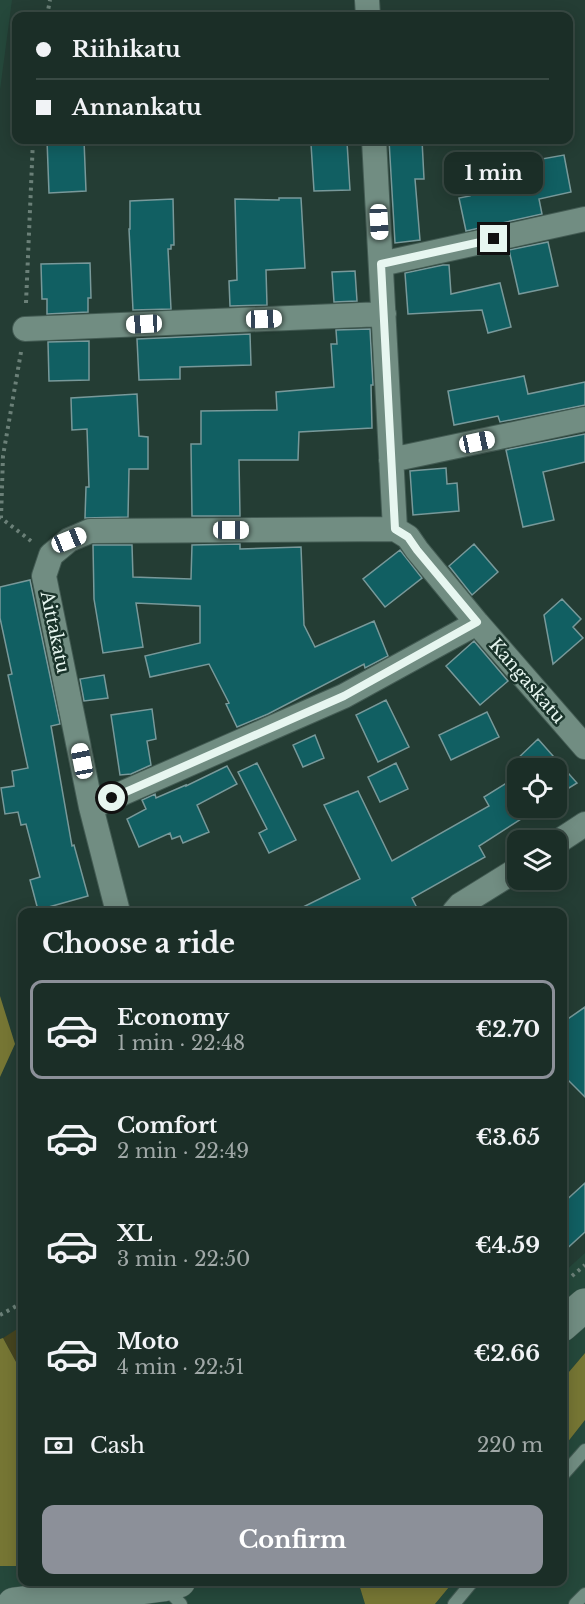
<!DOCTYPE html>
<html lang="en">
<head>
<meta charset="utf-8">
<style>
  :root { --surface:#1b2e27; --page:#24362f; --text:#f1f3f6; --muted:#a0a8a7; --line:#394a44; --accent:#8c9099 }
  body { margin:0; font-family:"Libre Baskerville",serif; background:var(--page); color:var(--text); height:100vh; display:flex; flex-direction:column; font-size:22px; white-space:nowrap }
  * { box-sizing:border-box; margin:0 }
  p { font-size:20px; color:var(--muted) }
  .icon { flex:none; width:33px; height:33px; fill:none; stroke:currentColor; stroke-width:2; stroke-linecap:round; stroke-linejoin:round }
  .map { position:relative; flex:1; overflow:hidden }
  .details { position:absolute; left:18px; top:908px; width:549px; height:678px; display:flex; flex-direction:column; background:var(--surface); border-radius:12px; box-shadow:0 3px 15px #0003,0 0 0 2px var(--line) }
  .details>* { flex:none }
  .guide { position:absolute; left:12px; top:12px; width:561px; height:132px; border-radius:12px; box-shadow:0 3px 15px #0003,0 0 0 2px var(--line); display:grid; align-content:center; height:132px; padding:0 24px; background:var(--surface) }
  .fabs { position:absolute; left:507px; top:758px; display:grid; gap:12px }
  .fabs a { display:grid; place-items:center; width:60px; height:60px; border-radius:12px; background:var(--surface); box-shadow:0 3px 15px #0003,0 0 0 2px var(--line); font-size:30px }
  .end { position:absolute; width:27px; height:27px; margin:-14px; border:8px solid #e7f6f0; background:#111; box-shadow:0 0 0 3px #111 }
  .from { border-radius:50% }
  .bubble { position:absolute; height:42px; border-radius:12px; background:var(--surface); box-shadow:0 3px 15px #0003,0 0 0 2px var(--line); font-size:20px; font-weight:700; line-height:42px; text-align:center }
  .car { position:absolute; width:18px; height:36px; margin:-18px -9px; border-radius:8px; box-shadow:0 0 4px 2px #0007; background:linear-gradient(#fff 24%,#345 0 40%,#fff 0 76%,#345 0 86%,#fff 0) }
  .guide b { display:flex; align-items:center; gap:21px; height:57px; font-size:22px }
  .guide b+b { border-top:2px solid var(--line) }
  .guide i { width:15px; height:15px; background:var(--text) }
  ul { padding:0; list-style:none }
  li { display:flex; align-items:center; gap:18px; height:99px; margin:0 12px 9px; padding:0 12px; border:3px solid transparent; border-radius:12px }
  li div { flex:1 }
  li b { display:block; font-size:22px }
  li em { font-style:normal; font-weight:700 }
  li.active { border-color:var(--accent) }
  li>.icon { width:54px; height:54px; stroke-width:1.5 }
  h2 { padding:0 24px; font-size:27px; line-height:72px }
  .pay { display:flex; align-items:center; gap:15px; height:66px; padding:0 24px; font-size:22px }
  .pay p { margin-inline-start:auto }
  .primary-button { display:flex; gap:12px; margin-top:auto; padding:12px 24px }
  .primary-button a { flex:1; height:69px; border-radius:12px; background:var(--accent); color:#fff; font-size:24px; font-weight:700; line-height:69px; text-align:center }
  .map>svg:first-child { display:block }
  .built { fill:#25483b }
  .green { fill:#45441f }
  .forest { fill:#767634 }
  .building { fill:#115f62; stroke:#78999a; stroke-width:1.5 }
  .lines { fill:none; stroke-linecap:round; stroke-linejoin:round }
  .service-casing { stroke:#435b53; stroke-width:14 }
  .minor-casing { stroke:#435b53; stroke-width:26 }
  .secondary-casing { stroke:#435b53; stroke-width:34 }
  .path { stroke:#6b8078; stroke-width:4; stroke-dasharray:3 4.5; stroke-linecap:butt }
  .service { stroke:#718d82; stroke-width:12 }
  .minor { stroke:#718d82; stroke-width:24 }
  .secondary { stroke:#718d82; stroke-width:33 }
  .route { stroke:#e7f6f0; stroke-width:8 }
  .labels { text-anchor:middle; dominant-baseline:central; stroke-width:5; stroke-linejoin:round; paint-order:stroke }
  .street-label { font-size:18px; fill:#e7f6f0; stroke:#19332a }
</style>
</head>
<body>
<div class="map">
<svg width="585" height="1604" viewBox="0 0 585 1604">
  <rect width="100%" height="100%" fill="#243d34"/>
  <path class="built" d="M0 0H12L0 90Z
    M585 1253V1353L563 1379V1273Z
    M585 1420V1604H435L454 1581H562L563 1448Z
    M0 1566H22V1581H358L365 1604H0Z"/>
  <path class="green" d="M22 1326V1373L3 1338Z"/>
  <path class="forest" d="M0 996 15 1044 0 1077Z
    M3 1338 22 1373V1566H0V1339Z
    M585 1353V1420L563 1448V1379Z
    M358 1581H454L435 1604H365Z"/>
  <path class="building" d="M47 140H84L86 191 49 193Z
    M389 140H422L424 179H415L420 240 395 243Z
    M347 142 350 190 314 191 311 144Z
    M564 155 571 192 539 199 542 214 466 231 459 198 470 196 469 172Z
    M279 198H301L305 268 266 270 267 305 230 306 229 281 237 280 235 199 279 200Z
    M173 199 174 245H171V249H168L171 309 133 310 129 229H130V201Z
    M548 242 558 286 519 294 509 250Z
    M90 263 91 298H88V312L47 314V299H42L41 264Z
    M443 265H449L451 294 500 283 511 327 488 333 482 310 408 314 405 273Z
    M355 271 357 301 334 302 332 272Z
    M370 329 373 385H371L372 428 299 432 298 460H239L240 516H192L191 444H201V411L277 410 276 392 334 387 331 344H337L336 330Z
    M250 334 251 365 180 367V379L139 380 137 339Z
    M89 341V380L49 381 48 342Z
    M524 376 528 394 585 382V405L500 422 498 416 454 425 448 391Z
    M137 394 139 436 148 437V469H129L128 517 85 518 86 487H89L87 429 72 430 71 398Z
    M585 434V462L543 472 554 520 523 527 506 450Z
    M446 468 447 484 457 483 459 511 413 515 410 471Z
    M240 544V549L301 547 304 625 315 647 374 621 388 656 365 668 364 664 268 714 237 727 226 704 229 703 209 664 150 677 145 656 200 643V606L136 603 143 647 103 653 94 599 93 545H132L133 577 191 579 192 545Z
    M474 544 498 572 472 595 449 566Z
    M400 550 422 578 385 607 363 579Z
    M30 580 60 724 51 726 72 846 74 845 88 896 38 910 30 880 40 877 26 824 21 825 18 812 5 814 1 788 14 786 12 771 28 768 8 675 12 674 0 618V587Z
    M562 599 581 619 573 627 583 638 553 664 544 615Z
    M474 641 508 681 480 705 446 666Z
    M104 675 108 698 84 701 80 679Z
    M386 700 409 747 378 762 356 715Z
    M152 709 156 739 147 741 151 765 131 774 120 775 111 715Z
    M487 712 499 737 451 760 439 735Z
    M315 735 324 758 303 767 293 745Z
    M538 739 577 783 556 796V768H519L514 762Z
    M257 763 296 840 269 853 259 833 267 829 238 772Z
    M396 763 408 789 380 802 368 777Z
    M227 766 237 784 197 805 209 832 183 843 180 836 172 839 170 833 139 847 127 819 146 809 142 800 155 794 156 798 186 785V786Z
    M518 776V807H540L479 846 485 857 412 898 419 912H293L360 879 324 805 358 791 392 861 489 806 484 797Z
    M585 1007V1097L562 1074V1023Z
    M585 1183V1232L562 1253V1204Z"/>
  <g class="lines">
    <defs>
      <path id="service" d="M562 1476 585 1450
        M166 1588 181 1604
        M454 1604 473 1581
        M575 1604 585 1594"/>
      <path id="minor" d="M367 0 368 16
        M374 140 395 529 408 537 417 550 477 623 585 747
        M381 264 585 219
        M25 329 384 314
        M391 460 585 419
        M91 807 344 696 477 623
        M556 843 585 824
        M118 912 91 807 44 576 51 555 69 540 90 531 395 529
        M454 912 460 905 518 869"/>
      <path id="secondary" d="M562 1325 585 1305
        M14 1604 163 1585 179 1581"/>
    </defs>
    <use href="#service" class="service-casing"/>
    <use href="#minor" class="minor-casing"/>
    <use href="#secondary" class="secondary-casing"/>
    <path class="path" d="M47 16 50 0
      M26 303 33 140
      M21 352 3 456 1 518 31 541
      M572 1276 585 1265
      M0 1315 22 1303"/>
    <use href="#service" class="service"/>
    <use href="#minor" class="minor"/>
    <use href="#secondary" class="secondary"/>
  </g>
  <g class="lines">
    <path class="route" d="M112 798 344 696 477 622 417 550 408 537 395 529 381 264 494 239"/>
  </g>
  <g class="labels">
    <g class="street-label">
      <text transform="translate(55 632) rotate(78)">Aittakatu</text>
      <text transform="translate(527 681) rotate(49)">Kangaskatu</text>
    </g>
  </g>
</svg>
<div class="fabs">
<a><svg class="icon" aria-label="locate" viewBox="0 0 24 24"><circle cx="12" cy="12" r="6"/><path d="M12 2v4M12 18v4M2 12h4M18 12h4"/></svg></a>
<a><svg class="icon" aria-label="layers" viewBox="0 0 24 24"><path d="M12 4l9 5-9 5-9-5zM3 14l9 5 9-5"/></svg></a>
</div>
<i class="end from" style="left:112px;top:798px"></i>
<i class="end" style="left:494px;top:239px"></i>
<div class="bubble" style="left:444px;top:152px;width:99px">1 min</div>
<i class="car" style="left:379px;top:222px;rotate:177deg"></i>
<i class="car" style="left:264px;top:319px;rotate:88deg"></i>
<i class="car" style="left:144px;top:324px;rotate:267deg"></i>
<i class="car" style="left:477px;top:442px;rotate:78deg"></i>
<i class="car" style="left:231px;top:530px;rotate:90deg"></i>
<i class="car" style="left:69px;top:540px;rotate:68deg"></i>
<i class="car" style="left:82px;top:761px;rotate:349deg"></i>
<div class="guide">
<b><i class="from"></i>Riihikatu</b>
<b><i></i>Annankatu</b>
</div>
<section class="details">
<h2>Choose a ride</h2>
<ul>
<li class="active"><svg class="icon" aria-label="car" viewBox="0 0 24 24"><path d="M5 17H2v-5l4-1 3-4h7l3 4 3 1v5h-3M9 17h6M6 11h13"/><circle cx="7" cy="17" r="2"/><circle cx="17" cy="17" r="2"/></svg><div><b>Economy</b><p>1 min · 22:48</p></div><em>€2.70</em></li>
<li><svg class="icon" aria-label="car" viewBox="0 0 24 24"><path d="M5 17H2v-5l4-1 3-4h7l3 4 3 1v5h-3M9 17h6M6 11h13"/><circle cx="7" cy="17" r="2"/><circle cx="17" cy="17" r="2"/></svg><div><b>Comfort</b><p>2 min · 22:49</p></div><em>€3.65</em></li>
<li><svg class="icon" aria-label="car" viewBox="0 0 24 24"><path d="M5 17H2v-5l4-1 3-4h7l3 4 3 1v5h-3M9 17h6M6 11h13"/><circle cx="7" cy="17" r="2"/><circle cx="17" cy="17" r="2"/></svg><div><b>XL</b><p>3 min · 22:50</p></div><em>€4.59</em></li>
<li><svg class="icon" aria-label="car" viewBox="0 0 24 24"><path d="M5 17H2v-5l4-1 3-4h7l3 4 3 1v5h-3M9 17h6M6 11h13"/><circle cx="7" cy="17" r="2"/><circle cx="17" cy="17" r="2"/></svg><div><b>Moto</b><p>4 min · 22:51</p></div><em>€2.66</em></li>
</ul>
<div class="pay"><svg class="icon" aria-label="cash" viewBox="0 0 24 24"><path d="M3 7h18v10H3z"/><circle cx="12" cy="12" r="2"/></svg>Cash<p>220 m</p></div>
<div class="primary-button"><a>Confirm</a></div>
</section>
</div>
</body>
</html>
